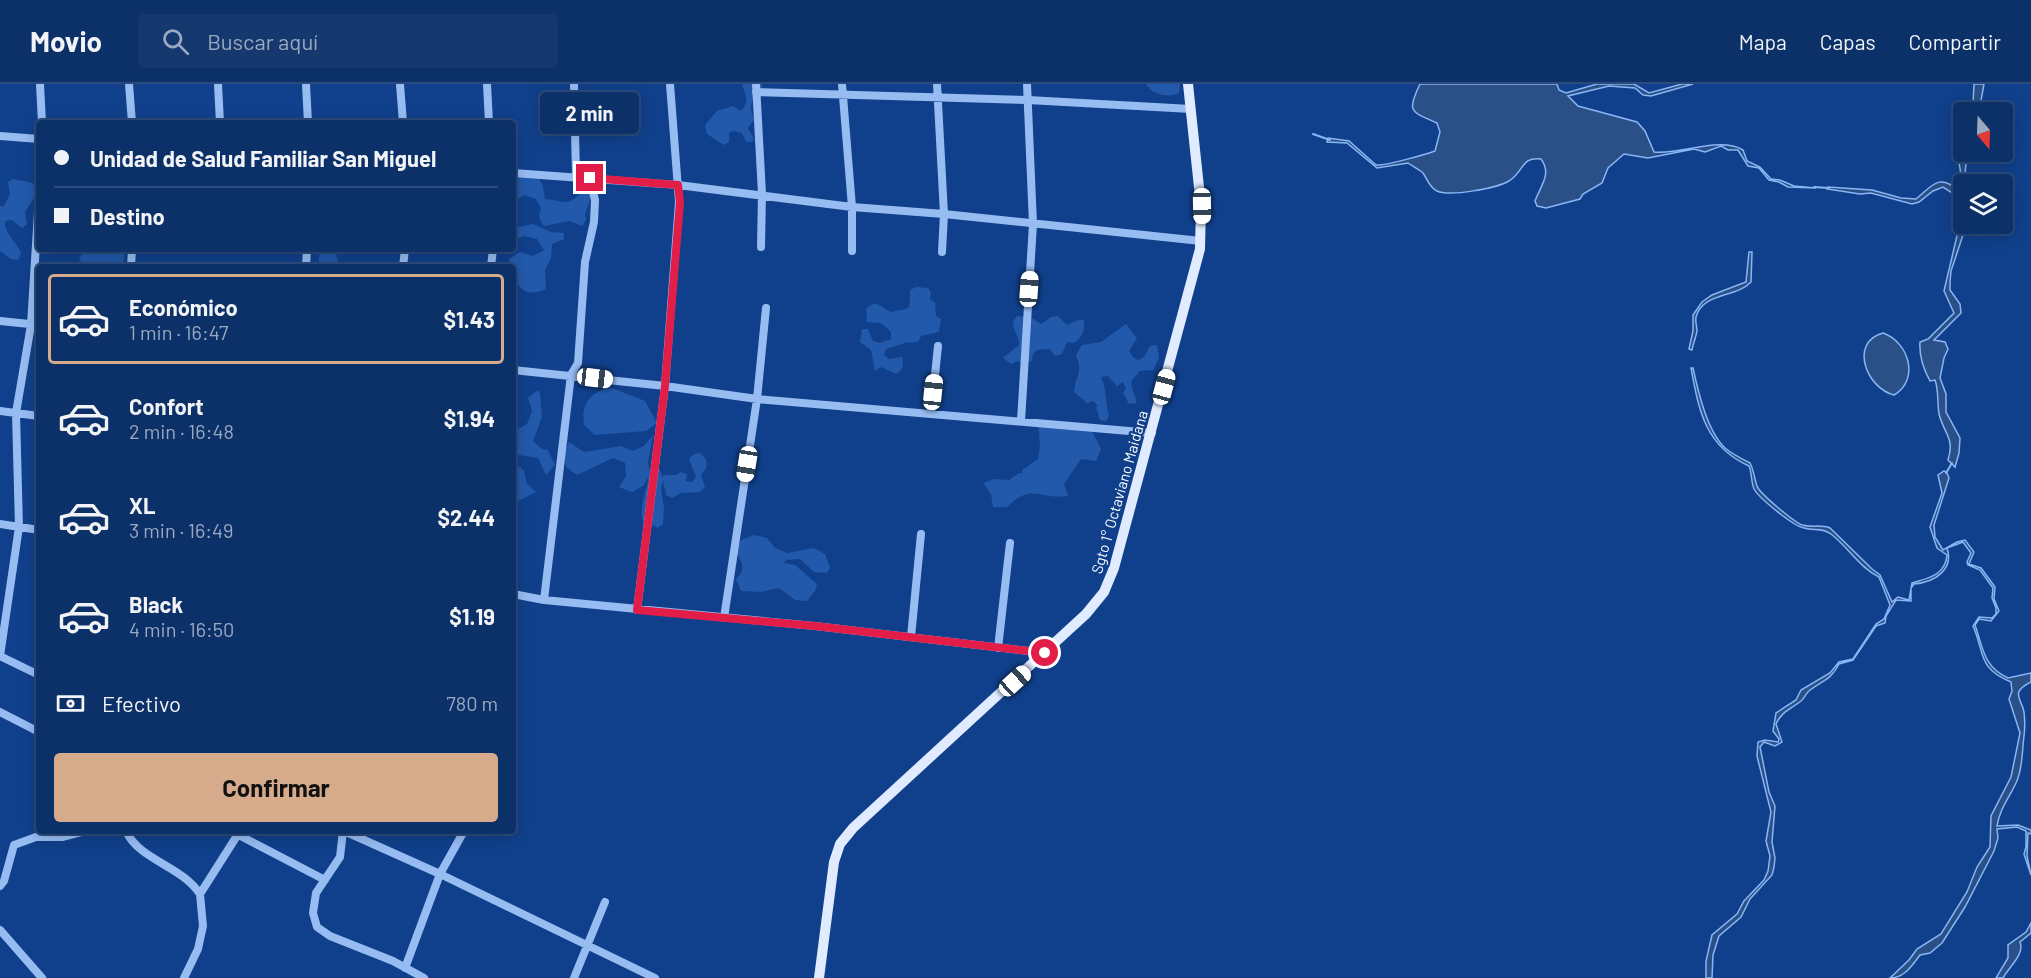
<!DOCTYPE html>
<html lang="es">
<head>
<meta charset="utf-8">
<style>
  :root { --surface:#0c3068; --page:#15386e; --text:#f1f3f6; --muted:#9aa9c0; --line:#2c4b7c; --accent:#d6ab8b }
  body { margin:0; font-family:Barlow,sans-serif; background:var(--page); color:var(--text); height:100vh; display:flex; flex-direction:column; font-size:22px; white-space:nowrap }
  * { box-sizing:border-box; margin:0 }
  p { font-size:20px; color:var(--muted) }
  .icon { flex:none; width:33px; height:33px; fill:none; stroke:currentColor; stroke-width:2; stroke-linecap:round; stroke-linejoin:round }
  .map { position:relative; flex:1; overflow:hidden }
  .drawer { position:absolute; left:36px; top:180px; width:480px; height:570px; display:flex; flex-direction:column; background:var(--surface); border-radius:6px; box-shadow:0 3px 15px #0003,0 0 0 2px var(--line) }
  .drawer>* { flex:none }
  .guide { position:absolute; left:36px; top:36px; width:480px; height:132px; border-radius:6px; box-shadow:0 3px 15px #0003,0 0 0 2px var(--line); display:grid; align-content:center; height:132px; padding:0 18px; background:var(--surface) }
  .needle { width:39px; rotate:161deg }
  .tools { position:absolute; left:1953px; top:18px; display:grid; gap:12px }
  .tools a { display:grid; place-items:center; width:60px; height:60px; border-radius:6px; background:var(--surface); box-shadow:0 3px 15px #0003,0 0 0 2px var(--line); font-size:30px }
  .end { position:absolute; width:27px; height:27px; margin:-14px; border:8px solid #e11d48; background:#fff; box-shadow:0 0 0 3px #fff }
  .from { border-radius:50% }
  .bubble { position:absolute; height:42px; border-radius:6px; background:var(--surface); box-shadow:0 3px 15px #0003,0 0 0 2px var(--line); font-size:20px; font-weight:700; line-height:42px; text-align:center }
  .car { position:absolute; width:18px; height:36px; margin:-18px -9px; border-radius:8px; box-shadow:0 0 4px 2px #0007; background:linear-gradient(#fff 24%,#345 0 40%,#fff 0 76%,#345 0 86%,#fff 0) }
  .guide b { display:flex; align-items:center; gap:21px; height:57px; font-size:22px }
  .guide b+b { border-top:2px solid var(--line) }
  .guide i { width:15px; height:15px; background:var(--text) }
  ul { padding:10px 0 0; list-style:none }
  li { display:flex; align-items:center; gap:18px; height:90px; margin:0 12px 9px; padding:0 6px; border:3px solid transparent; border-radius:6px }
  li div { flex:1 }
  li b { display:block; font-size:22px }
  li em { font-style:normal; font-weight:700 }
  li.selected { border-color:var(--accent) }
  li>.icon { width:54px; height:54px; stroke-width:1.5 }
  .pay { display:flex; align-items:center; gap:15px; height:66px; padding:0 18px; font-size:22px }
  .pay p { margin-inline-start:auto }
  .action { display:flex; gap:12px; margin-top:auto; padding:12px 18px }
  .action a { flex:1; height:69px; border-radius:6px; background:var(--accent); color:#111; font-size:24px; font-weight:700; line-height:69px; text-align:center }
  header { display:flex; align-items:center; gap:36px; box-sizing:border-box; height:84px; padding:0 30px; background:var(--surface); border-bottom:2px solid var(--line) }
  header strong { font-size:28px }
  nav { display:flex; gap:33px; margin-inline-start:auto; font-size:21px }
  .search { width:420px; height:54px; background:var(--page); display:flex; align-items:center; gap:15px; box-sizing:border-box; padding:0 21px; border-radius:6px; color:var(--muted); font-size:22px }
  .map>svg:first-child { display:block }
  .green { fill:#2259aa }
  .water { fill:#2b4f87; stroke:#88b6f5; stroke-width:1.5 }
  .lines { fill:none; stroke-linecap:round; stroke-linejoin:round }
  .stream { stroke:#88b6f5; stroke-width:2 }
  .minor { stroke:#97bcf2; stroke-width:8 }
  .major { stroke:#e1ebff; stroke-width:10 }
  .route { stroke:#e11d48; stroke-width:8 }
  .labels { text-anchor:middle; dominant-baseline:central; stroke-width:4.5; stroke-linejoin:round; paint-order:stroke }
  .street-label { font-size:15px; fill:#fff; stroke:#10408b }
</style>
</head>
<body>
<header>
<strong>Movio</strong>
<div class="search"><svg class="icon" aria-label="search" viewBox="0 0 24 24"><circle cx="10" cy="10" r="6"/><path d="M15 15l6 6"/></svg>Buscar aquí</div>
<nav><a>Mapa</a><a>Capas</a><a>Compartir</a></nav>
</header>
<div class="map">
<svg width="2031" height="894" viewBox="0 0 2031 894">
  <rect width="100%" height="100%" fill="#10408b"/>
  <path class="green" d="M742 0H762V11L753 15C749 25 752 27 754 36L748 44 754 55 752 58H746L742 49 733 47 729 49V58L724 61 707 50 705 41 717 27 733 22 741 27C750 18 745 10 742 0Z
    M1146 0H1180L1179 9C1169 14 1152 11 1146 0Z
    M526 88 537 91 543 102 545 115C565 117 568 124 583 106H590L592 111 585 130 586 136 582 142 570 137 544 142C539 136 538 132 541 124L536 115 524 111 513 118V100Z
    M13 95 33 99C40 110 31 118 25 128L27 140 22 144 12 136 5 137C5 152 18 158 21 170L18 176 11 175 0 167V122H4L10 110 8 98Z
    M533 140 551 148 564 149V155L552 160 551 174 545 186 546 205C526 214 517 205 513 187 512 182 509 182 509 175L520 168 533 172 544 166 537 155 524 152 513 156V144Z
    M86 165H125L123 183H84L79 174Z
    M320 165H335L339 183H318Z
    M916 203 928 204 931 209 930 215 935 219 936 232 941 235 939 248 921 252 918 258 905 259 886 265 884 271 889 275 902 273C904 282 903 285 896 290L881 283 875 287 871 266 860 258 862 245H868L873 257 880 259 891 255V248L881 239 867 238 866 225C876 214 881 223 891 228 913 223 909 229 910 206Z
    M1017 232 1030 233 1041 240 1051 233 1058 232 1067 241 1078 236H1084C1085 247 1082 253 1074 259L1067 258 1062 270 1055 272 1050 265 1037 266 1033 270 1032 277 1025 279 1017 277 1011 280 1003 274 1019 261C1020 249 1007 243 1017 232Z
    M1126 240 1137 254 1129 267 1133 273 1138 276 1144 273 1150 262 1157 261 1159 274 1153 286 1140 287C1138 290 1135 292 1133 295 1128 302 1137 311 1136 319L1129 320 1123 309 1126 304 1123 298 1117 302 1108 292 1101 293C1107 305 1105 319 1109 331L1106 337 1100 336 1096 323 1098 322 1093 317 1087 319 1074 308C1075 291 1084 290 1076 271L1082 261 1101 258Z
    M609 303 645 317 657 339 646 347 595 351 584 341C581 320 589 310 609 303Z
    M538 306 540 309 542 333 533 357 542 365 548 366 555 381 546 391 538 374 513 370V353L516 346 527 340 532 327 528 314Z
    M1038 336 1089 341 1101 365 1096 377 1081 375 1064 400 1068 412C1040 416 1032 398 1007 423H993L991 410 983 399 995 395 1009 396 1019 389H1023L1022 386 1038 375 1040 362Z
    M653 351 648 378 650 390 658 382 663 394V391H676L681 388 687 390 686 397 692 398 696 393 689 375 694 370 700 369C709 376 709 383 701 391L705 403 700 408 681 409 672 414 666 411 663 396 661 405 664 424 663 440 658 444 646 437 643 439C639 423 646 407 649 392L643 402 632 408 619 403 626 392 625 379 613 374 577 391 566 383 564 370 569 358 584 368 621 362 633 367 644 362Z
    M520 383 524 387 527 400 536 408 518 417 513 423V385Z
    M754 451 767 454 775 464 787 469 814 464 825 470 830 483 827 489 814 488 800 475 787 476 783 479 795 481 817 500 815 507 807 517 795 516 779 504 761 508 741 507 736 495C747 484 742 479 736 468L741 456Z"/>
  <path class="water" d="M1420 0H1557L1559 6 1566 9 1597 0H1634L1649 9 1682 0H1693L1651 12 1643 11 1635 4 1609 2 1568 12 1578 22 1637 38 1645 47 1654 68C1682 71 1719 52 1743 66L1747 77 1760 83 1771 95 1780 96 1794 102 1816 104 1788 103 1779 98 1769 96 1759 84 1748 82 1738 66H1728L1721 62 1705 68 1694 65 1648 74 1624 70 1608 84 1602 99 1583 110 1580 115 1546 124 1537 122 1535 117C1541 101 1552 90 1541 75 1521 72 1524 88 1509 97 1497 104 1450 113 1437 107 1429 103 1428 96 1423 89 1419 85 1412 82 1408 79L1377 84 1347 59 1327 58 1328 54 1349 57 1376 81C1384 82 1424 71 1435 67L1440 48 1437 39C1411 27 1406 29 1420 0Z
    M1974 0H1984L1980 22 1975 28H1964L1963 38 1959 50 1966 80 1964 100 1965 145 1951 187 1950 198V206L1960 220 1961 229 1934 256 1945 258 1948 265 1944 274 1940 294 1946 310V328L1960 354 1959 369 1955 383 1948 376C1955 354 1944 350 1939 330 1937 318 1939 307 1935 296L1930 297C1924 286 1919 271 1920 258L1928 255 1954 229 1944 207 1960 139 1957 112 1943 103 1933 107 1919 118 1912 120 1871 109 1860 110 1827 105 1828 103 1872 106 1901 114 1916 115C1933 101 1939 89 1959 107 1969 64 1930 60 1973 21Z
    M1749 168H1752L1751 198C1736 214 1703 208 1696 233 1695 238 1697 242 1697 247 1696 253 1693 260 1692 266L1689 265 1693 247V231L1702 218 1712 211 1746 198Z
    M1883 249C1909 258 1920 296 1894 311 1866 304 1849 258 1883 249Z
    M1691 284H1693C1698 307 1707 347 1725 364 1732 370 1742 375 1750 379 1754 386 1754 394 1757 402 1759 409 1794 438 1802 441 1812 444 1820 440 1830 444L1872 485 1880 491 1892 518 1898 513 1909 516 1912 499C1928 494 1945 492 1947 471L1937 464 1930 443 1942 409 1938 391 1944 387 1947 389 1949 394 1934 441 1935 453 1943 466 1957 458 1965 456 1974 468 1969 480 1981 484 1995 503 1994 515 1999 527 1991 537 1979 535 1975 541C1983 563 1983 583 2008 594L2031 589V598C2009 609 2022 615 2024 628 2025 636 2025 644 2024 652 2022 666 2023 685 2016 699 2009 714 2000 724 1997 742L2018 741 2031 746V750L2028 749 2027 772 2031 791 2024 770 2026 763V747L2017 743 1997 745 1998 754 1994 767 1965 823 1942 859 1930 869 1920 871C1912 882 1904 894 1890 894L1909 876 1917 865 1941 850 1967 808 1977 783 1990 763 1991 732 2011 693 2020 649 2009 615 2012 607 2011 598C1977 584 1985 569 1973 542L1979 533 1992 534 1996 530V524L1992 514 1993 504 1980 486 1968 481 1967 478 1971 469 1963 458 1947 464C1954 485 1936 498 1914 500L1911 504V517L1896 516 1886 532 1885 539 1876 542 1853 576 1839 580C1830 597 1823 596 1810 606 1806 609 1804 615 1801 617 1791 625 1782 627 1776 640L1782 658 1775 662 1764 658 1760 663 1769 708 1775 722 1772 758 1775 774 1774 783 1772 791 1750 815 1741 833 1719 852 1713 871 1712 894H1706V877L1712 851 1737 830 1744 817 1764 796 1768 787 1770 772 1766 757 1771 728 1757 672 1758 658 1765 656 1778 658 1779 655 1773 647 1776 629 1796 616 1801 606 1830 589 1839 578 1853 575 1876 540 1884 535 1890 521 1879 493C1860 484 1848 463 1831 450 1822 443 1814 447 1804 444 1793 442 1759 414 1754 405 1751 398 1752 389 1749 382 1705 362 1699 327 1691 284Z
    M2031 839V849L2020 858C2025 870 2009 883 2003 894H1996L2008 874V861L2026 848Z"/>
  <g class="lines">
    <path class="stream" d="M1313 50 1330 56
      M1814 103 1829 104
      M1946 389 1952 379"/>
    <path class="minor" d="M40 0 42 39
      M129 0 132 39
      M218 0 220 39
      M306 0 308 39
      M400 0 403 39
      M487 0 489 39
      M574 0 576 93
      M756 0 762 110 761 163
      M842 0 852 123V167
      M937 0 944 130 942 168
      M756 8 1028 16 1191 25
      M0 52 39 55
      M513 89 678 101 852 123 944 130 1201 157
      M39 112 31 241 16 329 19 443 0 572 39 591
      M131 183 132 165
      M306 183 307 165
      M403 183 405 165
      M491 183 493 165
      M0 237 39 241
      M513 286 665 302 757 315 1152 349
      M0 327 39 332
      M931 330 938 262
      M1021 337 1033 140 1027 0
      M0 440 39 446
      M513 510 544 516 815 542 1045 569
      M544 516 571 291 578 279 585 178 594 138 595 116 590 94
      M637 526 665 302 679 118 670 0
      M724 534 757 315 766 224
      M911 553 921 450
      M998 564 1010 459
      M0 628 39 648
      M126 747C139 776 182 782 200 810
      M231 747 325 796
      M343 747 340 773 316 809 313 829 317 843 330 852 393 877 424 894
      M344 747 440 790 655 894
      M0 802 4 797 14 761 36 753H63L86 747
      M0 846 42 894
      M405 884 440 790 464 747
      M184 894 198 865 203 842 200 810 240 747
      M574 894 605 818"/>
    <path class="major" d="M819 894 834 778 840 760 853 744 1086 530 1104 508 1114 484 1200 165 1201 122 1188 0"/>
  </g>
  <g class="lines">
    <path class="route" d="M590 94 678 101 680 118 665 302 637 526 815 542 1045 569"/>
  </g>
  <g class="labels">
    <g class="street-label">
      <text transform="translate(1119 408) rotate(-74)">Sgto 1° Octaviano Maidana</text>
    </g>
  </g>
</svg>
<div class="tools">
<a><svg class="needle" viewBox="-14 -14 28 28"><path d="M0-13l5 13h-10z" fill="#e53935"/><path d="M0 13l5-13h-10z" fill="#9aa9c0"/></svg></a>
<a><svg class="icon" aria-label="layers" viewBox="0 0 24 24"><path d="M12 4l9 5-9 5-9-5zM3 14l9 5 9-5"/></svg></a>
</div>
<i class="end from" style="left:1045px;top:569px"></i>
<i class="end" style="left:590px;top:94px"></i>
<div class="bubble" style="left:540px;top:8px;width:99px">2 min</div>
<i class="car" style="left:1202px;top:122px;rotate:179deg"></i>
<i class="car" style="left:1029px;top:205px;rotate:4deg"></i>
<i class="car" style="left:595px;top:294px;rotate:97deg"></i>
<i class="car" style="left:1164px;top:303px;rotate:15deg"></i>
<i class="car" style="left:933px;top:308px;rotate:6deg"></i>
<i class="car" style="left:747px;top:380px;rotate:189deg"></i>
<i class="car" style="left:1015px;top:597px;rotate:48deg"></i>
<div class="guide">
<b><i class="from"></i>Unidad de Salud Familiar San Miguel</b>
<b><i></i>Destino</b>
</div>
<section class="drawer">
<ul>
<li class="selected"><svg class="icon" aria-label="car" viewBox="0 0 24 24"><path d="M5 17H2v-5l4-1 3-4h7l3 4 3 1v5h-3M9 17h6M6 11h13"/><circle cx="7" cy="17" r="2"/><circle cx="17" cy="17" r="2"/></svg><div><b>Económico</b><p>1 min · 16:47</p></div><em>$1.43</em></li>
<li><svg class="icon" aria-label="car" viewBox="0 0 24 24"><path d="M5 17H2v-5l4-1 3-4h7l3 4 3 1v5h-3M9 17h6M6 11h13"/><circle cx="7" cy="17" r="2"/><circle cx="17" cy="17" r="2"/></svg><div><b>Confort</b><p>2 min · 16:48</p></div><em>$1.94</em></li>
<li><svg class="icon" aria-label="car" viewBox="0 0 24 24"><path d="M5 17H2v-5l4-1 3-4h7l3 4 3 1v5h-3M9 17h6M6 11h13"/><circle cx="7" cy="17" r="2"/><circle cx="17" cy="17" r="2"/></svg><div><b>XL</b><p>3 min · 16:49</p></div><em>$2.44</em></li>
<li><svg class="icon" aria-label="car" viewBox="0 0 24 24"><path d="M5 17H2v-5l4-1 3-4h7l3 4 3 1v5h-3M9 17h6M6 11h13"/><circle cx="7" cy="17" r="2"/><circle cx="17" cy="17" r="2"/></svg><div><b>Black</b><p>4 min · 16:50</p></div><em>$1.19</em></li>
</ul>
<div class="pay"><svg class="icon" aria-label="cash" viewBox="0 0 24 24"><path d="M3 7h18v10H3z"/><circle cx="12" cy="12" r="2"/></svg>Efectivo<p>780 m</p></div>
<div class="action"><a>Confirmar</a></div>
</section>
</div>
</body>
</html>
